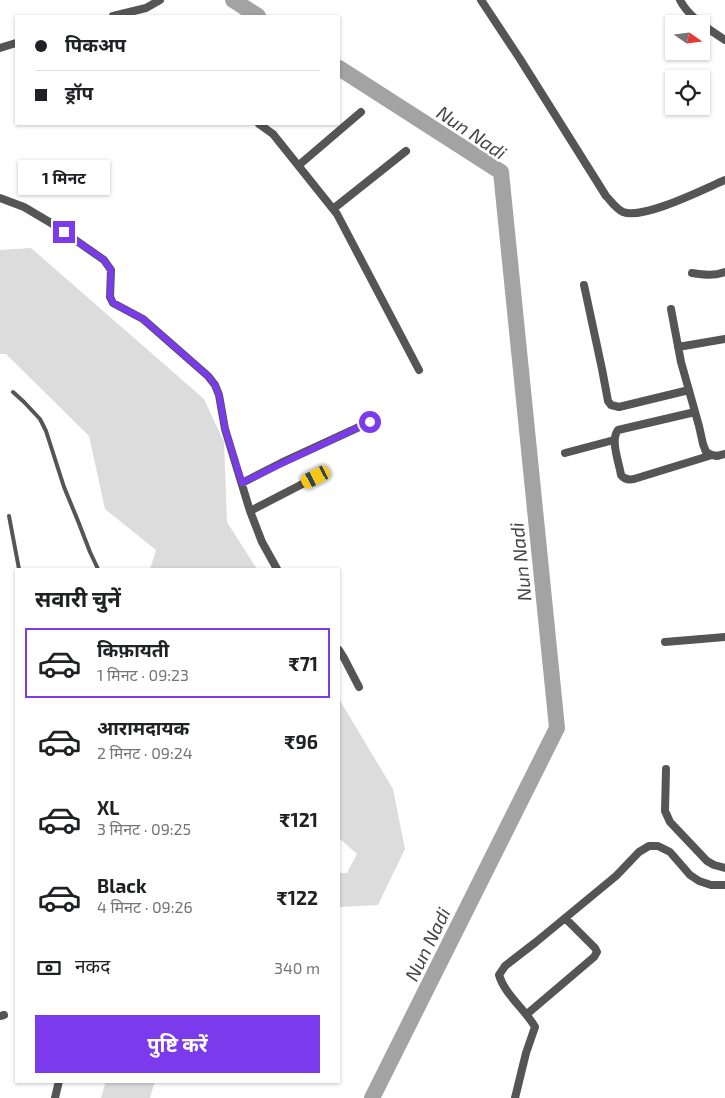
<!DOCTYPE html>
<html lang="hi">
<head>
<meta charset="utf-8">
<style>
  :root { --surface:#fff; --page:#f6f6f6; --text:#202124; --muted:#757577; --line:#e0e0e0; --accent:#7c3aed }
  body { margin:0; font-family:"Exo 2","Noto Sans Devanagari",sans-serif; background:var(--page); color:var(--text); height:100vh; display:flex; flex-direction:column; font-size:19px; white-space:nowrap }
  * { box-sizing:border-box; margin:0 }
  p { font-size:16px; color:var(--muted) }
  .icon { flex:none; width:28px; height:28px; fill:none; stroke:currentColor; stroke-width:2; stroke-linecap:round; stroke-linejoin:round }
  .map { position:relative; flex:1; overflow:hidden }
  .side { position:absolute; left:15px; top:568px; width:325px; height:515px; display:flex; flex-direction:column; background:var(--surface); border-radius:0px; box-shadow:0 1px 4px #0004 }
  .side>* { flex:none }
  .guide { position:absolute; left:15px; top:15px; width:325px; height:110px; border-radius:0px; box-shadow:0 1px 4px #0004; display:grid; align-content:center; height:110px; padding:0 20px; background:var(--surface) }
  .needle { width:32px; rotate:104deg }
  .tools { position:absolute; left:665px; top:15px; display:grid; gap:10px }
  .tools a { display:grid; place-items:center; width:45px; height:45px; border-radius:0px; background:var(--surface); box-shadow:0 1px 4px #0004; font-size:25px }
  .end { position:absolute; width:22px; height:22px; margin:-11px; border:6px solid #7c3aed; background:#fff; box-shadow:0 0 0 2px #fff }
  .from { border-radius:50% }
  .bubble { position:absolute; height:35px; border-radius:0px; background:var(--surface); box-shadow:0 1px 4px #0004; font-size:16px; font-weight:700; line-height:35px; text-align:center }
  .car { position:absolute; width:15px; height:30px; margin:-15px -8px; border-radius:6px; box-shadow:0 0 4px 1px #0007; background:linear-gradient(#f5c518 24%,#345 0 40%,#f5c518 0 76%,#345 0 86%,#f5c518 0) }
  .guide b { display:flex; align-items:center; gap:18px; height:48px; font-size:19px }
  .guide b+b { border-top:1px solid var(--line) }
  .guide i { width:12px; height:12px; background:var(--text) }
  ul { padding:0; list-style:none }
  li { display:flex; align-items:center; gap:15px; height:70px; margin:0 10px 8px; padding:0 10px; border:2px solid transparent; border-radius:0px }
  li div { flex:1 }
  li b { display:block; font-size:19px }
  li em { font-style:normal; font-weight:700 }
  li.on { border-color:var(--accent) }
  li>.icon { width:45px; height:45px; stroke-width:1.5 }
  h2 { padding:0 20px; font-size:22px; line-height:60px }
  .pay { display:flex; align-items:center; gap:12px; height:55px; padding:0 20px; font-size:19px }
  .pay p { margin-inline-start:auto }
  .primary-button { display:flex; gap:10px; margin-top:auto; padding:10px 20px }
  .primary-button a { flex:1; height:58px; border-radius:0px; background:var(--accent); color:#fff; font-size:20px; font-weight:700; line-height:58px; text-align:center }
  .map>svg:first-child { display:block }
  .green { fill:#dcdcdc }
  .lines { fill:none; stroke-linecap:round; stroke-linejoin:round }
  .river { stroke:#a3a3a3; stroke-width:16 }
  .service { stroke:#555; stroke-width:4 }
  .minor { stroke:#555; stroke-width:8 }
  .route { stroke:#7c3aed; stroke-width:6 }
  .labels { text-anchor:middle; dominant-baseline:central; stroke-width:5; stroke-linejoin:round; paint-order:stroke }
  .water-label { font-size:19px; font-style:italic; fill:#444; stroke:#fff }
</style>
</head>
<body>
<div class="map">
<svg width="725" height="1098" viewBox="0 0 725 1098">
  <rect width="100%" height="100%" fill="#fff"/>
  <path class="green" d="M31 248 204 399 224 442 227 522 257 569H150L156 550 105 509 89 436 6 354H0V250Z
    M339 699 393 789 405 849 378 905 339 907V873H347L357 854 339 838Z
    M106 1081H155L150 1098H101Z"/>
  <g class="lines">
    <path class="river" d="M233 0 258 16
      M339 68 501 172 557 728 372 1098"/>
    <path class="service" d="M13 392 24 402 40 419 46 431 64 487 78 521 90 552 98 569
      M9 516 19 569"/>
    <path class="minor" d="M481 0 520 59 606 196C611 201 616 209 623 212 643 220 704 189 725 180
      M680 0C689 18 709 29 725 40
      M113 16 146 8 160 0
      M0 48 16 43
      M259 124 273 134 337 214 419 370
      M299 165 361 112
      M0 198 24 207 51 223 104 260 111 270 110 297 113 303 143 319 208 376 215 385 219 395 225 429 250 511 262 542 277 569
      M333 209 406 151
      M692 273C704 275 714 276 725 272
      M584 285 602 369 608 401 611 405 619 407 689 390
      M671 309 681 362 699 426 703 444 706 452 712 455 717 456 725 454
      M678 347 725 339
      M695 412 618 430C610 440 619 462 621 475 624 479 629 480 634 479L712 455
      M565 453 614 440
      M242 483 281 463 370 422
      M250 511 316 477
      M665 642 725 637
      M339 650 344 658 359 687
      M666 769 665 811 670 822 707 861 714 865 725 868
      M527 1014 594 957 597 952 595 948 565 918
      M0 1016 4 1015
      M55 1098 59 1081
      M515 1098 526 1053 535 1027C525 1009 505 995 499 975L505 966 536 942 616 876 639 852 649 846H658L670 852 690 875 699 881 711 885H725"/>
  </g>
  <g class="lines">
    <path class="route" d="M64 232 104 260 111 270 110 297 113 303 143 319 208 376 215 385 219 395 225 429 242 483 281 464 370 422"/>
  </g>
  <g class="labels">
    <g class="water-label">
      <text transform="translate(472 132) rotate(34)">Nun Nadi</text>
      <text transform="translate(520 562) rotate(-96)">Nun Nadi</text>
      <text transform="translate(427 944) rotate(-64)">Nun Nadi</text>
    </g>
  </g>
</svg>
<div class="tools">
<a><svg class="needle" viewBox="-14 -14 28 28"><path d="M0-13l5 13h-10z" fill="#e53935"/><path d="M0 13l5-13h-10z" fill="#757577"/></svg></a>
<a><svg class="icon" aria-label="locate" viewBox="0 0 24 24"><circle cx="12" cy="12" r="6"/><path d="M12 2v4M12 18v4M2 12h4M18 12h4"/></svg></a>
</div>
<i class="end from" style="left:370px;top:422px"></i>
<i class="end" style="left:64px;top:232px"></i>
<div class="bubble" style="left:18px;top:160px;width:92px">1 मिनट</div>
<i class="car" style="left:316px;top:477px;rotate:243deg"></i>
<div class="guide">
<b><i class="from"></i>पिकअप</b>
<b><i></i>ड्रॉप</b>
</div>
<section class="side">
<h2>सवारी चुनें</h2>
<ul>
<li class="on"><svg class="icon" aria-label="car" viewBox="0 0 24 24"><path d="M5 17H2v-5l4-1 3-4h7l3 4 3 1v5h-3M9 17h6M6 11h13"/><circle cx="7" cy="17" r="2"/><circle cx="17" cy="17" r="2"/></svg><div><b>किफ़ायती</b><p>1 मिनट · 09:23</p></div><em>₹71</em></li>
<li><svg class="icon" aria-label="car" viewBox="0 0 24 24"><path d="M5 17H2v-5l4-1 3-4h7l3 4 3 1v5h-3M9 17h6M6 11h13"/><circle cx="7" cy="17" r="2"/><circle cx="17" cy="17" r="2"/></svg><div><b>आरामदायक</b><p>2 मिनट · 09:24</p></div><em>₹96</em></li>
<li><svg class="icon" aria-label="car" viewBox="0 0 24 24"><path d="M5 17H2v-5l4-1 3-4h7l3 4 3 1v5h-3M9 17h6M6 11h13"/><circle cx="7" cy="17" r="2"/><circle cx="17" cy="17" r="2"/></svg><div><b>XL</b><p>3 मिनट · 09:25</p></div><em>₹121</em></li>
<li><svg class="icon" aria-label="car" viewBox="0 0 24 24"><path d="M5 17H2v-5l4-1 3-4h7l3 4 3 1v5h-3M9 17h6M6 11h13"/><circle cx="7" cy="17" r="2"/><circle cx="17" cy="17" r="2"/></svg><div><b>Black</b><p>4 मिनट · 09:26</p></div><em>₹122</em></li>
</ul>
<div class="pay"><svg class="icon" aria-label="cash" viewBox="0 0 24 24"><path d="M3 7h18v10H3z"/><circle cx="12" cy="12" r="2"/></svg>नकद<p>340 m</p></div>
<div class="primary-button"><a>पुष्टि करें</a></div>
</section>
</div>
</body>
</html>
